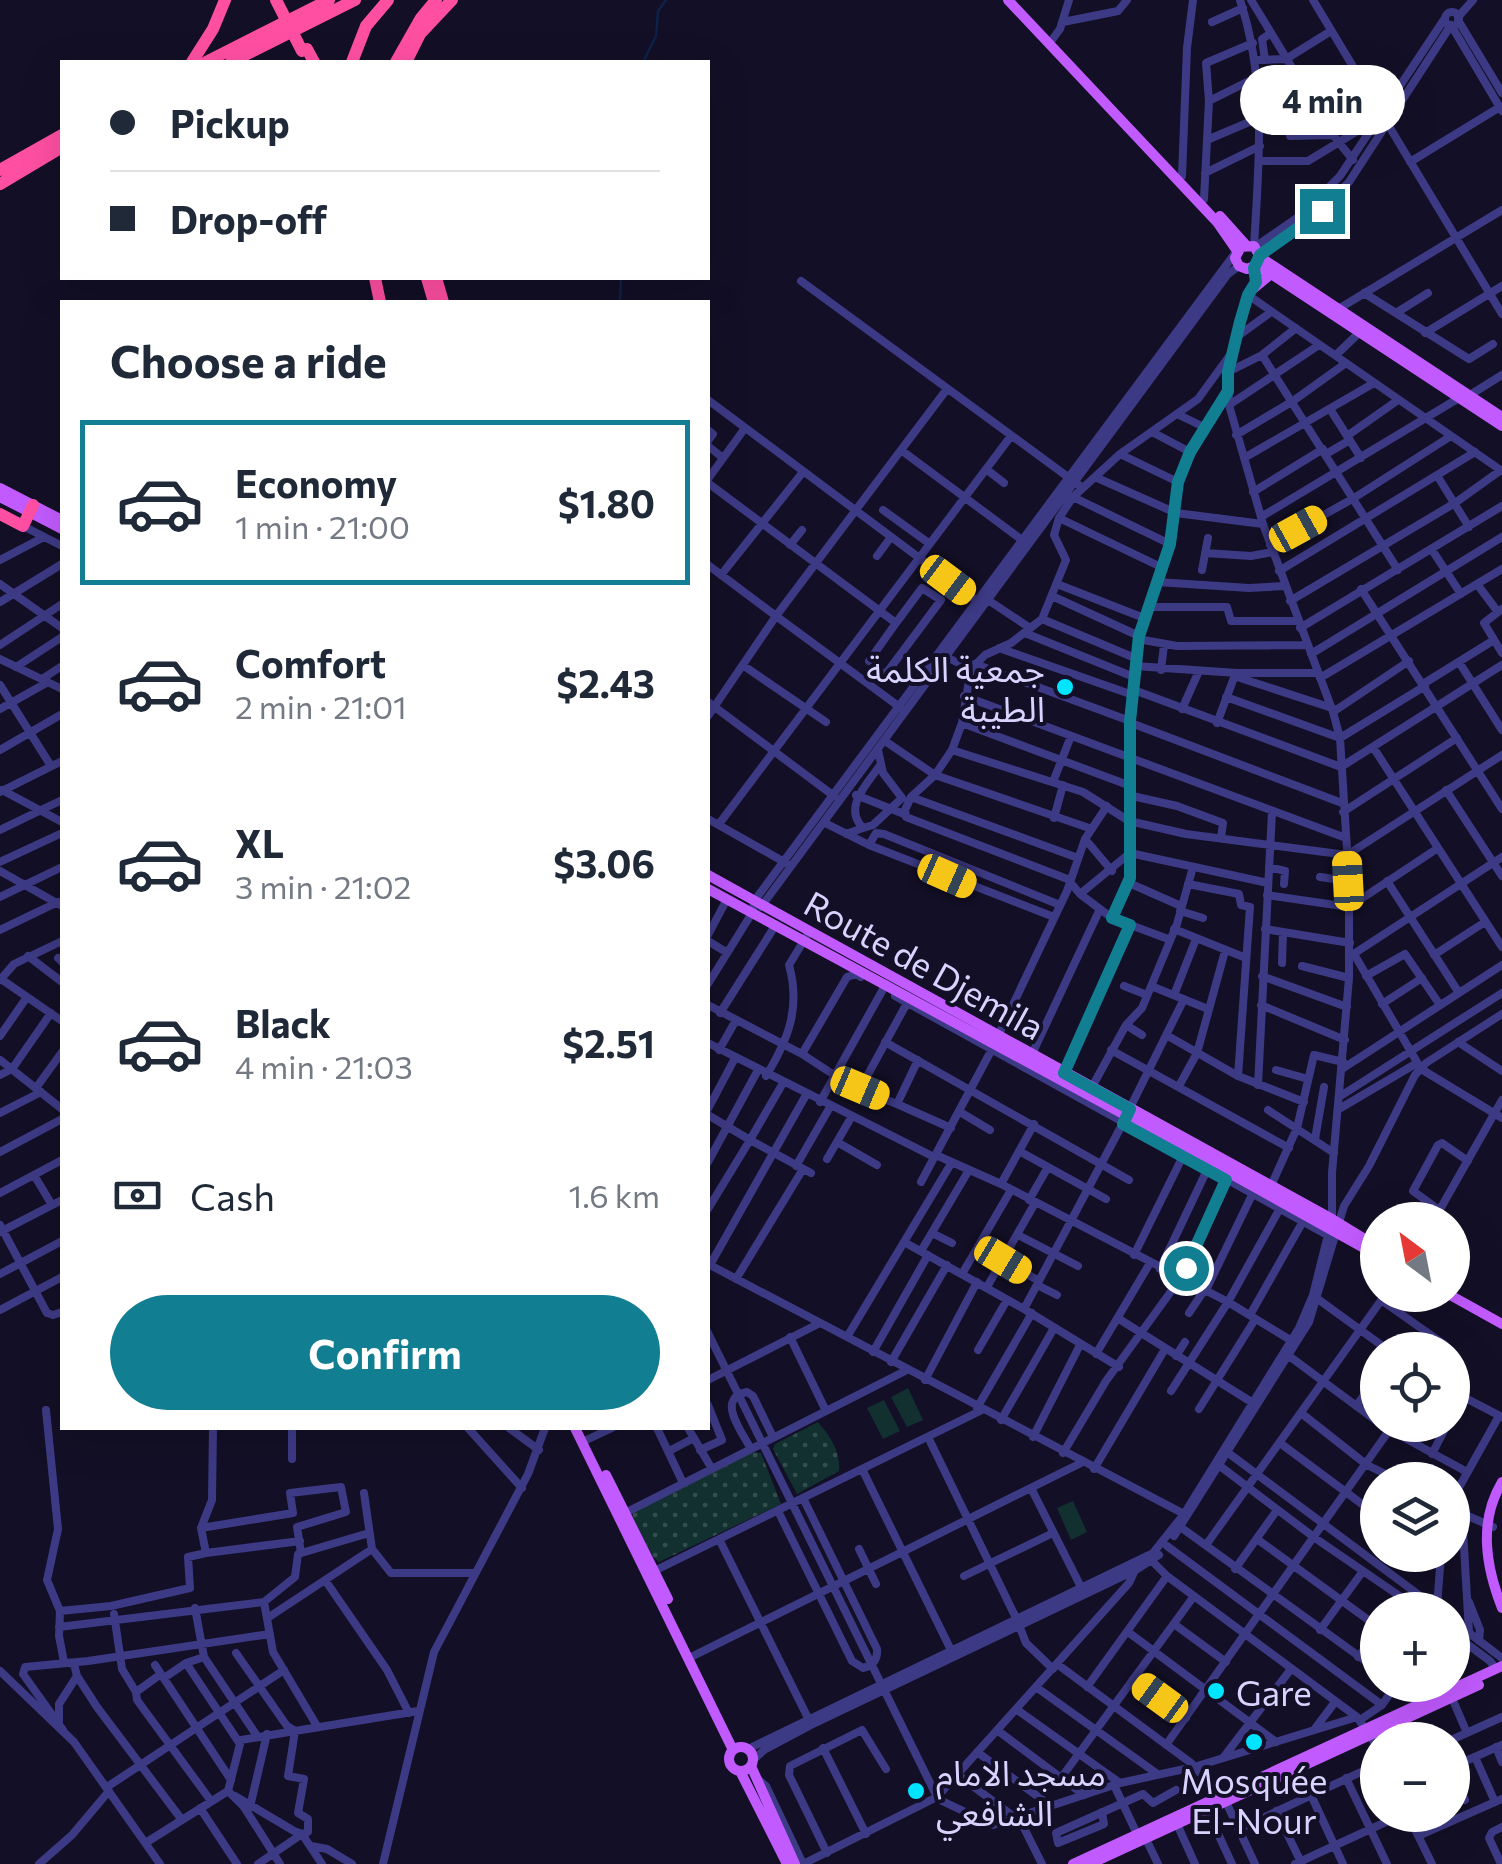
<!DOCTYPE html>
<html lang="en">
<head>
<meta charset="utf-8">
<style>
  :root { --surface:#fff; --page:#f2f2f3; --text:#1f2937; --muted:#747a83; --line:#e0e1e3; --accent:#117e91 }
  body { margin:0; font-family:Commissioner,"Noto Sans Arabic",sans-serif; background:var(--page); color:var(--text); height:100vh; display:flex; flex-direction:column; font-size:38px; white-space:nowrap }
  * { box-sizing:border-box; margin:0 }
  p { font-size:32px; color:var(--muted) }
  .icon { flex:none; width:55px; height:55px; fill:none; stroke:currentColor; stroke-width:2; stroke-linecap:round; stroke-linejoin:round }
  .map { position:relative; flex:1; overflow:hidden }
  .panel { position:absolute; left:60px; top:300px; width:650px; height:1130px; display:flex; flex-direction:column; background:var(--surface); border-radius:0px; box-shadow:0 10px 40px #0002 }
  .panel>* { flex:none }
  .hud { position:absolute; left:60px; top:60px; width:650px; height:220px; border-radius:0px; box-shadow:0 10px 40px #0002; display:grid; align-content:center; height:220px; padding:0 50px; background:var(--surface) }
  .needle { width:65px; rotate:328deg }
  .fabs { position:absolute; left:1360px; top:1202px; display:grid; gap:20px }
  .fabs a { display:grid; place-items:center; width:110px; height:110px; border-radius:50%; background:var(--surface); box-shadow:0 10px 40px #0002; font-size:50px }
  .end { position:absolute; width:45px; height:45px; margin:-22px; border:12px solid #117e91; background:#fff; box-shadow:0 0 0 5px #fff }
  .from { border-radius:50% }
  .bubble { position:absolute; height:70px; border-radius:35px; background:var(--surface); box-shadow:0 10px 40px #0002; font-size:32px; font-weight:700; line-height:70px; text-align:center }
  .car { position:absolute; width:30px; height:60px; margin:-30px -15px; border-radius:12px; box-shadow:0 0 8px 2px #0007; background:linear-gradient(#f5c518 24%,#345 0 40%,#f5c518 0 76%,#345 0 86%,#f5c518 0) }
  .hud b { display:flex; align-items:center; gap:35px; height:95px; font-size:38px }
  .hud b+b { border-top:2px solid var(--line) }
  .hud i { width:25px; height:25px; background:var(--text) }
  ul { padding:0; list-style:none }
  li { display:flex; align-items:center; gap:30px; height:165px; margin:0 20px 15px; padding:0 30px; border:5px solid transparent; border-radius:0px }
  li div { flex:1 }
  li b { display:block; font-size:38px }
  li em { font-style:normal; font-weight:700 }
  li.current { border-color:var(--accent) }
  li>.icon { width:90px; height:90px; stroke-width:1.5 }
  h2 { padding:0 50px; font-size:45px; line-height:120px }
  .pay { display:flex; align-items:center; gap:25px; height:110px; padding:0 50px; font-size:38px }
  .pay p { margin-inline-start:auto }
  .button { display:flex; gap:20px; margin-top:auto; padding:20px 50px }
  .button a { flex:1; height:115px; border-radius:60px; background:var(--accent); color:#fff; font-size:40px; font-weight:700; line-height:115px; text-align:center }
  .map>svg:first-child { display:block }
  .grass { fill:url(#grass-dots) }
  .pitch { fill:#12302f }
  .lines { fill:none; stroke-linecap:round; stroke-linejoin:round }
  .stream { stroke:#0c2248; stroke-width:2.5 }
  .minor { stroke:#3d3a85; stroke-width:8 }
  .major { stroke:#c25bff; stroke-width:10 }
  .highway { stroke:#ff4fa3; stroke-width:12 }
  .highway-bridge { stroke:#ff4fa3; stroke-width:12 }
  .route { stroke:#117e91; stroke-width:12 }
  .poi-dot { fill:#00e5ff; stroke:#130f26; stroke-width:4 }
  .labels { text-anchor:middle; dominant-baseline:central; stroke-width:8; stroke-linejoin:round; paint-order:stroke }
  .poi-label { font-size:35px; fill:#d9d4ff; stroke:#130f26; text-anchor:start }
  .street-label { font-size:35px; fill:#d9d4ff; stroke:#130f26 }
</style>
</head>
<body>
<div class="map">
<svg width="1502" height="1864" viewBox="0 0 1502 1864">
  <defs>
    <pattern id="grass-dots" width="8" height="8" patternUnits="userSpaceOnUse" patternTransform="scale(2.5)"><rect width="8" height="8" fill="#12302f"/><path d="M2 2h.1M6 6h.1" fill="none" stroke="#344d4e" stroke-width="1.8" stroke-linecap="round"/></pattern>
  </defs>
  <rect width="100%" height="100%" fill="#130f26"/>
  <path class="grass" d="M818 1422C830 1436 841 1452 839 1471L797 1494 773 1449 775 1444Z
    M751 1452 761 1453 781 1504 659 1562 653 1557 632 1516 634 1510Z"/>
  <path class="pitch" d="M908 1388 923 1420 907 1427 891 1397Z
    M884 1400 900 1431 883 1439 867 1408Z
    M1073 1501 1087 1532 1071 1540 1057 1508Z"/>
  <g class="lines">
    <path class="stream" d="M643 62 656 36 658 11 666 0
      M620 302 621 278"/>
    <path class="minor" d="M1240 0C1267 82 1259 162 1254 246
      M1251 0 1333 135 1353 160
      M1313 0 1502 314
      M1445 19a7 7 0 1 1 14 0a7 7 0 1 1-14 0Z
      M1458 17 1473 0
      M1458 20 1502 93
      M1063 22 1118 11 1127 0
      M1212 22 1243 8
      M1451 25 1502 111
      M1049 44 1060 29 1069 0
      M1256 60 1286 59 1331 31
      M1265 60 1262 39 1271 33
      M1312 77 1320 92
      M1298 78 1286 85 1290 136 1333 135
      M1323 97 1333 112
      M1209 101 1259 76
      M1306 109 1318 129
      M1288 112 1311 100
      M1207 140 1261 117
      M1259 161H1308L1377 119
      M1410 162 1500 107
      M1205 173 1260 146
      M1182 176 1187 48 1193 0
      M1204 199 1209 101 1206 63 1253 43
      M1255 247 1301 215 1340 176 1445 18
      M1260 255 1306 224 1349 182 1451 25
      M801 281 1083 488
      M1364 293 1469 359 1493 344
      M1248 295 1502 471
      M1335 311 1502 210
      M1396 313 1428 293
      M1425 333 1502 286
      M1238 336 1271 312
      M1262 355 1398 570
      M1336 355 1360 332
      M1228 372 1262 355 1296 328
      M1470 395 1502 375
      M708 400 977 601 988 600 1030 628
      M1229 405 1319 345
      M1330 409 1361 458
      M1177 414 1204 427
      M708 430 713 434 708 441
      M1152 432 1190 452
      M1236 435 1293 401 1346 363
      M1347 436 1398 400
      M708 446 723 458
      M901 450 1022 540
      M1120 454 1198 399 1230 355
      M1326 454 1350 440
      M1244 458 1374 383
      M986 469 1004 483
      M1095 477 1176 513 1263 524
      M1438 477 1469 527
      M708 479 745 428
      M708 483 896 623 922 588 941 600 885 675 869 661 896 623
      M1253 492 1323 449
      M1073 497 1170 544
      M883 510 930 544
      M1261 517 1459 398
      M1059 518 1054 535 1066 560 1042 619 1011 643 985 655 971 669 962 723 952 750 935 775 1092 829
      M23 526 62 546
      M790 545 802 530
      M1270 545 1354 498 1451 436
      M1432 550 1461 594
      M1205 553 1251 556 1273 552
      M877 556 891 537
      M0 560 44 537
      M708 565 776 616 947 389
      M1161 567 1059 518 1073 497 1120 454 1178 482
      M1202 570 1208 538
      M1279 571 1475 452
      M721 575 803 472
      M1157 582 1249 588 1285 586
      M0 584 62 628
      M1057 584 1144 618
      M1477 584 1498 612
      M1361 589 1502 809
      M1052 596 1139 636
      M1290 601 1455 503 1501 470
      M0 602 62 564
      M1148 607H1227L1231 621H1297
      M1502 609 1484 623 1502 653
      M1042 619 1135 658
      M1300 628 1502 506
      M1025 633 1134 677
      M1138 639 1177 646 1307 645
      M0 645 62 604
      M999 648 1133 695
      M1311 654 1502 537
      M946 657 971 669
      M0 659 62 689
      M1459 662 1502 730
      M975 664 1130 721
      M744 666 826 722
      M1135 666 1237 673H1318
      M16 667 62 637
      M1161 670 1164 645
      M1234 676 1332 708
      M1320 678 1502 569
      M42 679 62 666
      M1423 684 1494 640
      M0 685 51 766
      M1134 690 1341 767 1502 665
      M964 696 1346 838
      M1226 697 1340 738 1425 686
      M708 702 834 796
      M0 709 48 682
      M1182 709 1199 671
      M1333 712 1409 661
      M708 716 776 616 901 708
      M962 723 1128 785
      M1131 723 1342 803
      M1217 723 1235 675
      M885 741 935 775 911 797
      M1373 747 1502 947
      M0 750 62 714
      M952 750 1083 792 1129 821 1186 834 1347 855 1502 755
      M1053 782 1071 736
      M2 790 62 822
      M1446 790 1502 876
      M0 792 62 761
      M856 795 904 814
      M1128 795 1177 806 1223 823 1221 838
      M1343 812 1457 738
      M1054 818 1063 785
      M708 819 786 863
      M825 823 869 845 1054 917
      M719 824 1011 436
      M863 828 873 825 902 798 883 773 878 750
      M0 830 62 800
      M846 834 863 828C842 807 868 783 881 764
      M1085 839 1112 871
      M869 845 876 833 884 834 1060 905
      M0 862 62 833
      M1269 867 1285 871 1284 884
      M0 871 62 906
      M1320 877 1349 881
      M1070 880 906 817 905 810 911 797 1078 858
      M1387 881 1459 993
      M1070 882 1080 894 1112 918 1130 878V721L1139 636 1170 544 1181 472 1227 392
      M1129 883 1181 906
      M1188 884 1239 894 1241 905 1250 907 1238 1076
      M1080 894 1130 853 1268 883
      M1267 895 1349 907 1438 848
      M0 897 62 867
      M761 907 1228 274 1239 266
      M1180 911 1203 918
      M1112 918 1168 939
      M1174 929 1246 958
      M1265 929 1350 943
      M0 930 58 902
      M708 935 727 899
      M708 941 726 952
      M1354 954 1421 1069 1502 1118
      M1434 955 1485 922
      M28 956 62 982
      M1349 957 1502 857
      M58 958 62 962
      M1282 963 1283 932
      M1302 966 1349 978
      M1262 976 1347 1007
      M1366 976 1405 954 1440 1005
      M1 979 62 1021
      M0 980 14 964 62 941
      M708 984 752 913 755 900 1236 252
      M1124 986 1147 995
      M1151 986 1208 1009
      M1174 995 1196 939
      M895 996 1329 1236
      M1382 1004 1422 978
      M708 1005 802 1054 851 1086 897 1104
      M1261 1005 1345 1040
      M720 1013 775 926
      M1126 1025 1142 1035
      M0 1036 27 997
      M998 1036 1067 891 1085 839 1107 806
      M1168 1036 1238 1076 1304 1102
      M885 1042 1129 1180
      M1458 1042 1502 1071
      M708 1043 934 1157
      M719 1050 736 1020
      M1111 1050 1289 1148
      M802 1054 847 977 856 974 861 977
      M1032 1054 1100 909
      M0 1060 62 1109
      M918 1060 897 1104 951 1128
      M1342 1069 1502 965
      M1276 1070 1308 1079
      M0 1075 12 1069 51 1013
      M766 1076C788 1040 801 1008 789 965L806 937
      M1063 1076 1130 925
      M783 1083 750 1140 811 1173
      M1258 1085 1272 812
      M1179 1086 1197 1053 1225 951
      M1092 1087 1126 1025 1142 1008 1177 924 1193 867
      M36 1088 62 1052
      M860 1089 907 1003
      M1339 1097 1502 993
      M820 1102 886 984
      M708 1109 735 1058
      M1339 1109 1417 1063
      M1129 1110 1184 999
      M1268 1110 1334 1153
      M960 1112 990 1130
      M0 1113 41 1092
      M708 1115 750 1140 708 1209
      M1315 1139 1324 1087
      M837 1142 877 1165
      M1019 1151 1106 1199
      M0 1152 62 1119
      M936 1155 1001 1184 1228 1302 1292 1341
      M827 1159 852 1116
      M708 1162 758 1070
      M796 1166 830 1107
      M34 1175 52 1205
      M921 1182 992 1049
      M1001 1184 1034 1124
      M1270 1188 1297 1128 1314 1055 1343 1062
      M0 1193 62 1160
      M1029 1200 1048 1167
      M1439 1210 1413 1191 1438 1145 1442 1143 1468 1161
      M1434 1220 1502 1100
      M0 1225 47 1313 53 1315 62 1312
      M0 1232 62 1200
      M932 1233 952 1243
      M1018 1235 1078 1266
      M904 1242 1024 1309 1119 1367
      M921 1251 969 1170
      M1134 1255 1183 1156
      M1003 1260 1039 1281
      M708 1264 1186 1515
      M710 1265 806 1095
      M1160 1269 1207 1170
      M0 1274 62 1241
      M962 1274 1011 1190
      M736 1279 803 1169
      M1037 1285 1057 1295
      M987 1287 1035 1203
      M1205 1292 1252 1195
      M1315 1297 1388 1350
      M1381 1300 1445 1345 1446 1350
      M1024 1309 1123 1123
      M0 1310 62 1277
      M1189 1313 1203 1292
      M1250 1315 1302 1223
      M1119 1319 1253 1403
      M708 1333 937 1797 942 1801 993 1825 1120 1783 1194 1767 1357 1717
      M790 1337 826 1411
      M847 1337 952 1162
      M978 1350 1007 1300
      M873 1352 928 1255
      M1285 1353 1378 1422
      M1096 1354 1150 1263
      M1176 1356 1185 1342
      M891 1362 947 1265
      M708 1380 818 1324
      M925 1380 977 1282
      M1171 1391 1228 1302 1279 1210
      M1452 1391 1502 1417
      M1356 1406 1378 1377
      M977 1408 1032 1313
      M1199 1409 1254 1321
      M46 1410 58 1529 47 1580 60 1611 59 1636 64 1662 74 1664 77 1676 97 1707 182 1820
      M1301 1413 1367 1465 1398 1480
      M1452 1414 1462 1396
      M1001 1420 1054 1328
      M1381 1425 1467 1472
      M292 1428V1459
      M468 1428 522 1488
      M509 1428 539 1450
      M657 1428 683 1483
      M688 1428 712 1469
      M928 1437 1017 1620 1026 1643 1053 1669
      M1033 1437 1080 1345
      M582 1442 612 1428
      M1280 1443 1378 1516
      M751 1449C742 1432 715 1398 747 1392L753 1396 773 1437
      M700 1450 722 1440 708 1405
      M669 1451 694 1438
      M1227 1452 1439 1610
      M1063 1453 1106 1381 1180 1279 1226 1180
      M1432 1454 1447 1425
      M1220 1466 1315 1538 1420 1610
      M862 1469 951 1650
      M1094 1469 1165 1349
      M1031 1488 1082 1589
      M364 1493 372 1549 391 1573H475
      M1452 1500 1499 1416
      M1452 1509 1493 1527
      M778 1511 852 1661 863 1668C873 1666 878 1659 877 1649L803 1498
      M1462 1513 1469 1632 1464 1643
      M621 1515 907 1370
      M1179 1526 1378 1670
      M201 1528 293 1513 290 1493 341 1487 346 1512 297 1527 301 1553
      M1174 1536 1309 1322 1344 1206 1369 1166 1415 1075 1426 1063 1502 1014
      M719 1539 809 1720
      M1257 1539 1378 1627
      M1206 1545 1385 1295
      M1167 1546 1382 1705
      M859 1549 876 1584
      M206 1553 300 1541
      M1151 1560 1167 1576 1357 1717 1378 1748
      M1235 1569 1277 1510
      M650 1573 982 1410
      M964 1576 1053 1533
      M325 1580 387 1670 409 1713
      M264 1602 273 1652 317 1726
      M1469 1602 1480 1630 1479 1641
      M1437 1606 1441 1555
      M195 1608 204 1657 257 1736
      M60 1611 111 1606 190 1588 188 1557 206 1553 201 1528 212 1500 213 1428
      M114 1614 122 1669 136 1692 137 1700 211 1801
      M269 1617 372 1549
      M1452 1620 1502 1658
      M1174 1624 1226 1662
      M59 1627 264 1602 295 1577 298 1554 369 1533
      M1320 1630 1363 1571
      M1128 1632 1276 1742
      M1452 1633 1490 1661 1496 1669
      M236 1653 287 1726 295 1731 418 1711
      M1358 1657 1378 1632
      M689 1658 1081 1463
      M186 1663 240 1744
      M1057 1664 1191 1763 1221 1796
      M155 1665 231 1780
      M0 1671 74 1742 160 1864
      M164 1678 186 1663 204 1657
      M1133 1679 1186 1718
      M1036 1687 1156 1773
      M1087 1687 1167 1576
      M136 1692 161 1674
      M1452 1698 1467 1733
      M1016 1709 1120 1783
      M1360 1720 1382 1705 1396 1685
      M59 1721V1704L77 1676
      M63 1730 23 1674 25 1667 88 1661 270 1634
      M997 1730 1084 1795
      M1314 1730 1335 1702
      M1451 1740 1502 1717
      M1166 1745 1393 1425
      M1496 1747 1502 1762
      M823 1748 866 1834
      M748 1749 1153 1553 1184 1514 1299 1328 1313 1295 1332 1219V1173L1349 978V881L1340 738 1333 712 1263 524 1229 405 1228 372 1248 295 1256 282 1254 268
      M977 1752 1051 1806
      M1475 1757 1495 1802
      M1223 1758 1291 1669
      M753 1760 764 1750 811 1725 1136 1570 1159 1555
      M1452 1767 1502 1745
      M1452 1773 1465 1800
      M958 1775 1021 1822 1042 1864
      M1061 1778 1194 1596
      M1346 1778 1387 1864
      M759 1780 766 1786 803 1864
      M1114 1785 1137 1834
      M107 1787 284 1670
      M228 1791 241 1740 295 1731 288 1776 304 1779 298 1813 308 1819V1832L302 1834 294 1831 235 1796
      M1311 1795 1343 1864
      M1226 1802 1255 1864
      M250 1807 267 1734
      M200 1808 237 1864
      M1207 1810 1232 1864
      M1276 1811 1302 1864
      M1102 1812 1104 1824 1058 1843 1056 1833 1143 1794 1153 1803 1176 1790
      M1408 1815 1432 1864
      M1177 1824 1195 1864
      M1239 1829 1378 1764
      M1418 1836 1502 1799
      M1146 1839 1158 1864
      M147 1842 228 1791 244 1807 280 1864
      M311 1846 327 1849 352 1864
      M827 1853 789 1775 790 1766 862 1730 886 1769
      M39 1864 72 1835 109 1791
      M258 1864 302 1834 322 1864
      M383 1864 434 1652 528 1474 545 1428
      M803 1864 937 1797 1129 1583 1136 1568
      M1295 1864 1401 1815
      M1501 1864 1489 1838 1492 1832 1502 1827"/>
    <path class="major" d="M1008 0 1217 222 1237 251
      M1220 216 1246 245
      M1260 257 1257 265 1247 269 1239 266 1235 258 1241 247 1254 246 1260 257 1275 267 1502 417
      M1255 267 1271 274 1502 426
      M1253 289 1271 274
      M0 488 62 520
      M0 497 62 529
      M708 875 1332 1219 1378 1247
      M708 889 1127 1116 1378 1256
      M1450 1295 1502 1324
      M575 1428 733 1750
      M606 1475 668 1599
      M1502 1482C1478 1522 1486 1567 1502 1608
      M729 1759a12 12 0 1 1 24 0a12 12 0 1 1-24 0Z
      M751 1766 795 1864
      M740 1771 787 1864
      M1073 1864 1502 1666
      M1090 1864 1479 1685"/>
    <path class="highway" d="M307 49 314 62
      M192 62 213 29 225 0
      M206 62 329 0
      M231 62 355 0
      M352 62 366 26 388 0
      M396 62 421 18 436 0
      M406 62 420 34 452 0
      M0 170 62 135
      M0 184 62 147
      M375 278 380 302
      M427 278 434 302
      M436 278 443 302
      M0 514 23 526 33 505"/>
    <path class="highway-bridge" d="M276 0 302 51"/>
  </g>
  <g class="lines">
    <path class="route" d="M1186 1268 1226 1180 1123 1124 1130 1109 1064 1073 1130 925 1112 918 1130 878V721L1139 636 1170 544 1178 482 1190 452 1228 391V372L1240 322 1248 295 1256 282 1254 268 1260 255 1322 211"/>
  </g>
  <g class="poi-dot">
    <circle cx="1065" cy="687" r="10"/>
    <circle cx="1216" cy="1691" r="10"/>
    <circle cx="1254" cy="1742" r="10"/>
    <circle cx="916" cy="1791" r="10"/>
  </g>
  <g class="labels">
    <g class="poi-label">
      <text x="1045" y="667" text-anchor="end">جمعية الكلمة<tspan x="1045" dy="40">الطيبة</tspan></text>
      <text x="1236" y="1691">Gare</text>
      <text x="936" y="1771">مسجد الامام<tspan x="936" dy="40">الشافعي</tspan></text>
      <text x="1254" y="1779" text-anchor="middle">Mosquée<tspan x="1254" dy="40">El-Nour</tspan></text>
    </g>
    <g class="street-label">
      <text transform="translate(925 964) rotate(29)">Route de Djemila</text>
    </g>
  </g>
</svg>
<div class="fabs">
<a><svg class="needle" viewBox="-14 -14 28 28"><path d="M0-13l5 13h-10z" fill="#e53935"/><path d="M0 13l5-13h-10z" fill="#747a83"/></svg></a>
<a><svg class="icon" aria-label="locate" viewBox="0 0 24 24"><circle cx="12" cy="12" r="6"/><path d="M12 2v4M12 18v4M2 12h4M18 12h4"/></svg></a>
<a><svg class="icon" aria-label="layers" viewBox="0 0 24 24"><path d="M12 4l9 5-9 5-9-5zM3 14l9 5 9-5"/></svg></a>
<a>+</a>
<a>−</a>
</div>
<i class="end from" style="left:1186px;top:1268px"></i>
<i class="end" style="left:1322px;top:211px"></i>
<div class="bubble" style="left:1240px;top:65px;width:165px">4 min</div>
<i class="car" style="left:1298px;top:529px;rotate:61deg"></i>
<i class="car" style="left:948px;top:580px;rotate:127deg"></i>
<i class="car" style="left:947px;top:876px;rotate:114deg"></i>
<i class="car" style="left:1348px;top:881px;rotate:357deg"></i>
<i class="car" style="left:860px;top:1088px;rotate:113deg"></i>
<i class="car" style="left:1003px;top:1260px;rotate:121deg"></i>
<i class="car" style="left:1160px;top:1698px;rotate:306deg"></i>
<div class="hud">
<b><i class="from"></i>Pickup</b>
<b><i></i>Drop-off</b>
</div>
<section class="panel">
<h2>Choose a ride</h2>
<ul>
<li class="current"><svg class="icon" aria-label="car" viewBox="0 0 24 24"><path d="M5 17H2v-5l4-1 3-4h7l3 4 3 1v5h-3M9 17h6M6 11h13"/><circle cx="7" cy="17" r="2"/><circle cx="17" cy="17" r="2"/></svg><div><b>Economy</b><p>1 min · 21:00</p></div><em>$1.80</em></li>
<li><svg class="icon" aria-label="car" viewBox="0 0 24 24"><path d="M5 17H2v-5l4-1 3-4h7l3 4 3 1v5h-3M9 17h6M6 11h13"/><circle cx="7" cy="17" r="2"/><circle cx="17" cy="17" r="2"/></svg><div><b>Comfort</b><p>2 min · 21:01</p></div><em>$2.43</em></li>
<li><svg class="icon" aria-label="car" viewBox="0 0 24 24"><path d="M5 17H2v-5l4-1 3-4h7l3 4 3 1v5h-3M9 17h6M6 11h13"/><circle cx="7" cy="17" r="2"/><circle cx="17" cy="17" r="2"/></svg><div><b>XL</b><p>3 min · 21:02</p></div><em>$3.06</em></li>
<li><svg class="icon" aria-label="car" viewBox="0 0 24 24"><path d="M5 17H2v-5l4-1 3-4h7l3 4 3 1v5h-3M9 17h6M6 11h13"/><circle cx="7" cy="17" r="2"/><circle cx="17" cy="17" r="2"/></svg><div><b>Black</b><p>4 min · 21:03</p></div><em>$2.51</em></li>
</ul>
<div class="pay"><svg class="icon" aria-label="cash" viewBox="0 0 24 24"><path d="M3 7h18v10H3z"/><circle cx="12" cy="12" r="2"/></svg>Cash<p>1.6 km</p></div>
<div class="button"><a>Confirm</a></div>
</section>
</div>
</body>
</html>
